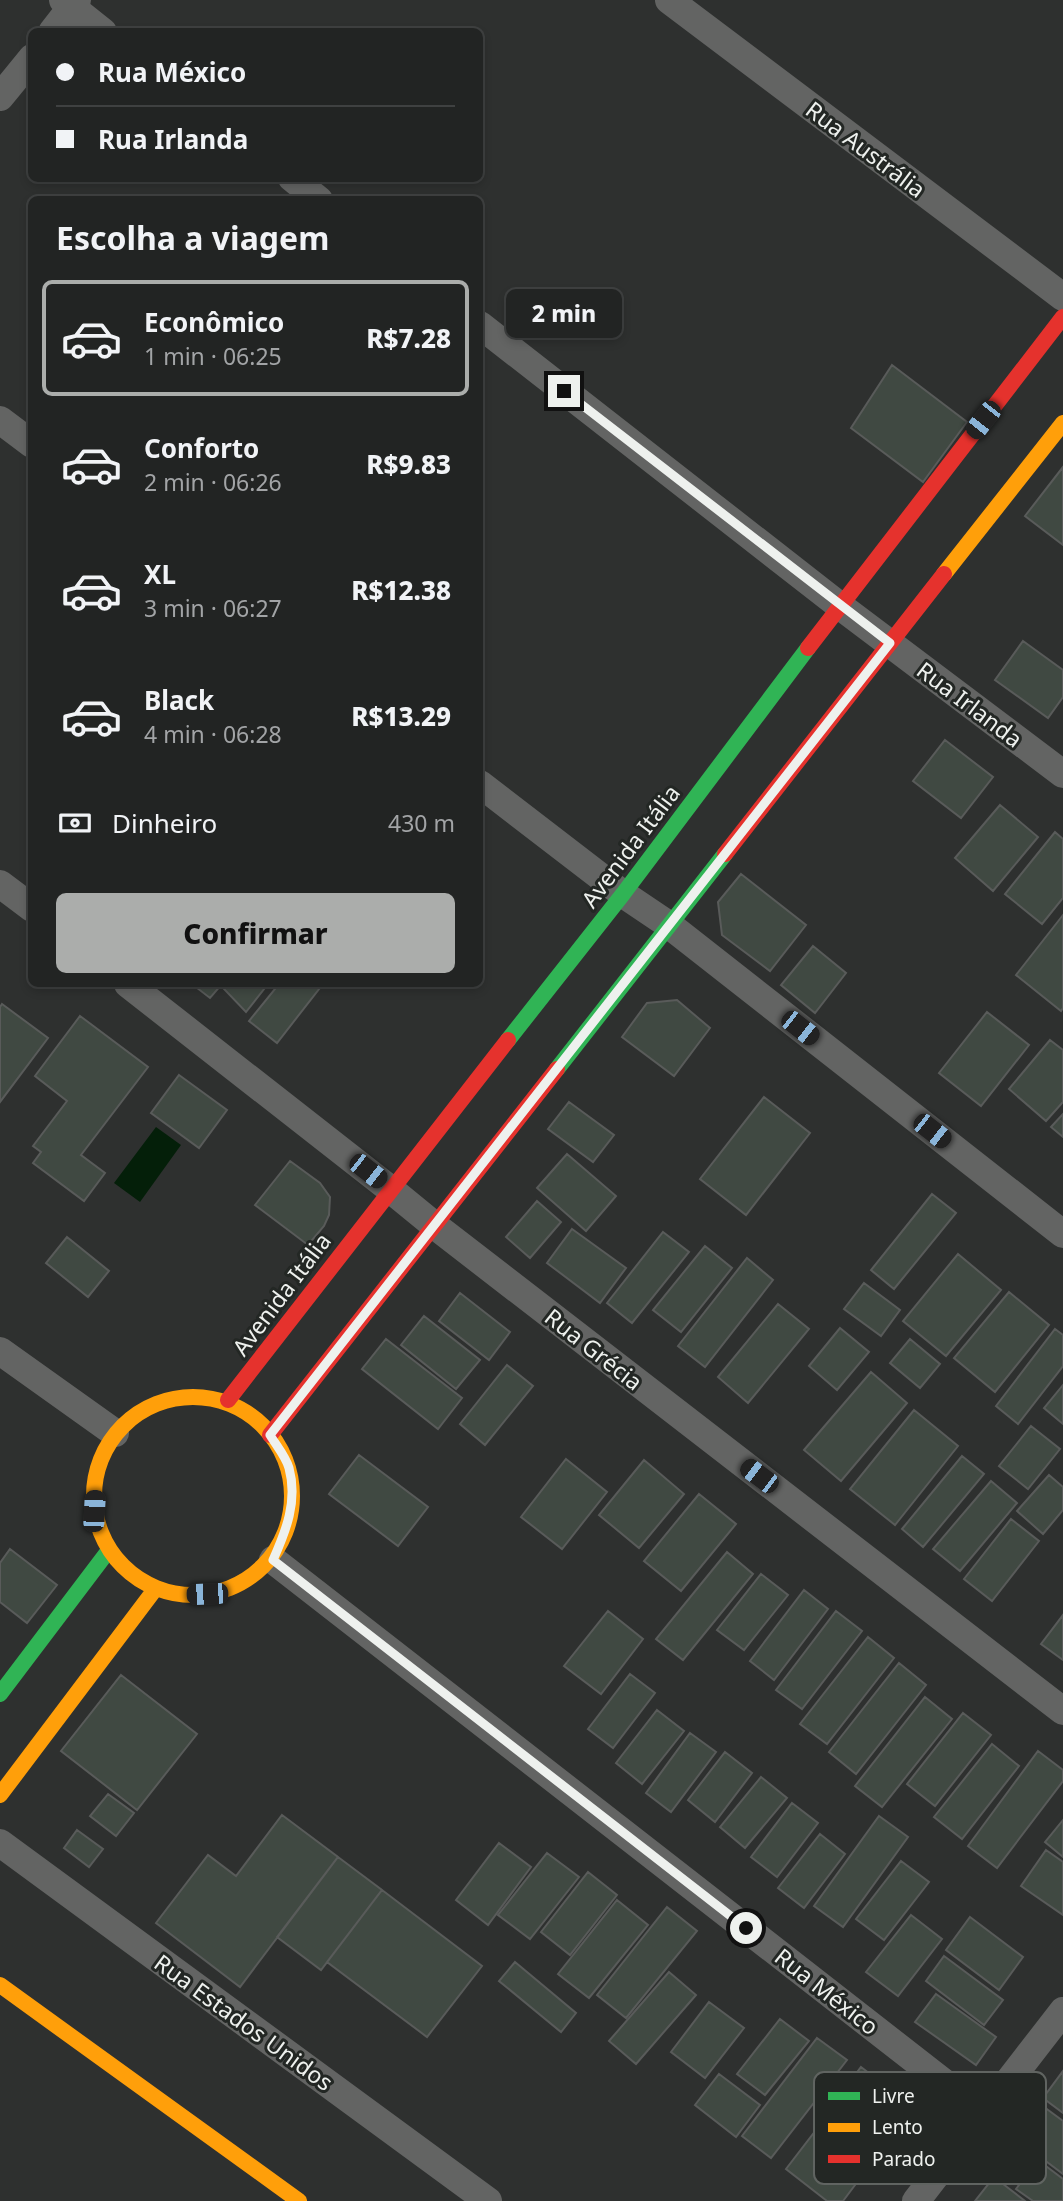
<!DOCTYPE html>
<html lang="pt">
<head>
<meta charset="utf-8">
<style>
  :root { --surface:#222423; --page:#2a2c2b; --text:#f1f3f6; --muted:#a2a4a6; --line:#3f4141; --accent:#abadab }
  body { margin:0; font-family:"Noto Sans",sans-serif; background:var(--page); color:var(--text); height:100vh; display:flex; flex-direction:column; font-size:26px; white-space:nowrap }
  * { box-sizing:border-box; margin:0 }
  p { font-size:23px; color:var(--muted) }
  .icon { flex:none; width:38px; height:38px; fill:none; stroke:currentColor; stroke-width:2; stroke-linecap:round; stroke-linejoin:round }
  .map { position:relative; flex:1; overflow:hidden }
  .panel { position:absolute; left:28px; top:196px; width:455px; height:791px; display:flex; flex-direction:column; background:var(--surface); border-radius:10px; box-shadow:0 4px 10px #0003,0 0 0 2px var(--line) }
  .panel>* { flex:none }
  .hud { position:absolute; left:28px; top:28px; width:455px; height:154px; border-radius:10px; box-shadow:0 4px 10px #0003,0 0 0 2px var(--line); display:grid; align-content:center; height:154px; padding:0 28px; background:var(--surface) }
  .end { position:absolute; width:32px; height:32px; margin:-16px; border:9px solid #eef1ee; background:#111; box-shadow:0 0 0 4px #111 }
  .from { border-radius:50% }
  .bubble { position:absolute; height:49px; border-radius:10px; background:var(--surface); box-shadow:0 4px 10px #0003,0 0 0 2px var(--line); font-size:23px; font-weight:800; line-height:49px; text-align:center }
  .car { position:absolute; width:21px; height:42px; margin:-21px -10px; border-radius:9px; box-shadow:0 0 5px 2px #0007; background:linear-gradient(#222 24%,#8ab4d8 0 40%,#222 0 76%,#8ab4d8 0 86%,#222 0) }
  .hud b { display:flex; align-items:center; gap:24px; height:66px; font-size:26px }
  .hud b+b { border-top:2px solid var(--line) }
  .hud i { width:18px; height:18px; background:var(--text) }
  ul { padding:0; list-style:none }
  li { display:flex; align-items:center; gap:21px; height:116px; margin:0 14px 10px; padding:0 14px; border:4px solid transparent; border-radius:10px }
  li div { flex:1 }
  li b { display:block; font-size:26px }
  li em { font-style:normal; font-weight:800 }
  li.active { border-color:var(--accent) }
  li>.icon { width:63px; height:63px; stroke-width:1.5 }
  h2 { padding:0 28px; font-size:32px; line-height:84px }
  .pay { display:flex; align-items:center; gap:18px; height:77px; padding:0 28px; font-size:26px }
  .pay p { margin-inline-start:auto }
  .primary-button { display:flex; gap:14px; margin-top:auto; padding:14px 28px }
  .primary-button a { flex:1; height:80px; border-radius:10px; background:var(--accent); color:#111; font-size:28px; font-weight:800; line-height:80px; text-align:center }
  .map>svg:first-child { display:block }
  .water { fill:#041f09 }
  .building { fill:#404942; stroke:#595b5a; stroke-width:2 }
  .lines { fill:none; stroke-linecap:round; stroke-linejoin:round }
  .street { stroke:#636463; stroke-width:28 }
  .fast { stroke:#30b455; stroke-width:16 }
  .slow { stroke:#ff9f0a; stroke-width:16 }
  .jam { stroke:#e5322d; stroke-width:16 }
  .route { stroke:#eef1ee; stroke-width:9 }
  .labels { text-anchor:middle; dominant-baseline:central; stroke-width:6; stroke-linejoin:round; paint-order:stroke }
  .street-label { font-size:23px; fill:#eef1ee; stroke:#232724 }
  .key { fill:#232724; stroke:#606461; stroke-width:2 }
  .key-label { font-size:19px; fill:#eef1ee }
</style>
</head>
<body>
<div class="map">
<svg width="1063" height="2201" viewBox="0 0 1063 2201">
  <rect width="100%" height="100%" fill="#2e302f"/>
  <path class="water" d="M156 1127 181 1145 140 1202 114 1183Z"/>
  <path class="building" d="M892 365 967 422 923 482 851 428Z
    M1063 467V545L1025 516Z
    M1023 641 1063 670V697L1048 718 995 680Z
    M945 740 993 777 961 818 913 781Z
    M1000 805 1038 837 993 891 955 858Z
    M1055 832 1063 839V898L1042 924 1005 894Z
    M741 874 806 925 770 971 722 935 718 902Z
    M1063 915V1008L1061 1011 1016 975Z
    M813 946 846 973 815 1013 781 985Z
    M192 984H222L210 998Z
    M228 984H268L246 1012 224 989Z
    M279 984H323L277 1043 249 1021Z
    M677 1000 710 1028 674 1076 622 1037 647 1003Z
    M2 1004 48 1038 0 1102V1007Z
    M987 1012 1029 1045 981 1106 939 1073Z
    M80 1016 148 1067 81 1155 105 1173 84 1201 33 1163 41 1152 33 1146 67 1101 35 1076Z
    M1050 1040 1063 1050V1102L1046 1121 1009 1089Z
    M179 1075 227 1110 199 1148 151 1113Z
    M764 1097 810 1133 746 1215 700 1179Z
    M569 1102 614 1135 593 1162 548 1129Z
    M1063 1114V1137L1051 1127Z
    M567 1154 616 1196 586 1231 537 1188Z
    M290 1161 320 1183 330 1197 329 1215 324 1226 308 1245 255 1205Z
    M932 1194 956 1213 894 1289 871 1270Z
    M537 1201 561 1222 530 1258 506 1237Z
    M572 1229 626 1268 600 1303 547 1263Z
    M663 1232 689 1252 632 1323 607 1303Z
    M67 1237 109 1271 88 1297 46 1263Z
    M705 1246 732 1268 681 1332 653 1310Z
    M958 1254 1001 1290 946 1356 903 1321Z
    M747 1258 773 1280 705 1367 678 1346Z
    M864 1283 900 1310 881 1336 844 1309Z
    M1009 1292 1049 1325 995 1392 954 1358Z
    M460 1293 510 1332 489 1360 439 1321Z
    M778 1304 809 1329 748 1403 718 1377Z
    M424 1316 480 1360 456 1389 401 1345Z
    M840 1328 869 1352 837 1390 809 1366Z
    M1055 1329 1063 1335V1366L1018 1424 996 1406Z
    M386 1339 462 1398 438 1429 362 1369Z
    M910 1339 940 1364 920 1388 890 1363Z
    M507 1365 533 1386 485 1445 460 1424Z
    M871 1372 907 1403 841 1481 804 1450Z
    M1063 1385V1424L1044 1408Z
    M914 1410 958 1446 895 1525 850 1489Z
    M1031 1426 1060 1449 1028 1489 999 1466Z
    M359 1455 428 1507 398 1546 329 1494Z
    M962 1456 984 1474 923 1547 902 1529Z
    M566 1459 607 1492 562 1549 521 1517Z
    M644 1460 684 1494 639 1548 599 1515Z
    M1049 1475 1063 1487V1510L1043 1534 1017 1511Z
    M991 1481 1017 1503 960 1571 933 1549Z
    M699 1494 736 1524 681 1591 644 1561Z
    M1011 1519 1039 1541 992 1601 964 1579Z
    M10 1549 57 1585 27 1623 0 1602V1563Z
    M727 1552 753 1574 683 1660 656 1639Z
    M761 1574 788 1595 744 1650 717 1630Z
    M804 1590 828 1609 774 1680 750 1661Z
    M608 1611 643 1639 601 1694 564 1666Z
    M836 1611 862 1631 802 1709 776 1690Z
    M1063 1615V1660L1041 1644Z
    M868 1637 894 1658 827 1744 800 1724Z
    M899 1663 926 1685 856 1774 829 1752Z
    M630 1674 655 1693 613 1748 588 1729Z
    M121 1675 197 1734 137 1810 61 1751Z
    M925 1697 952 1719 882 1807 855 1786Z
    M657 1710 684 1731 642 1784 616 1763Z
    M963 1713 991 1735 935 1806 907 1784Z
    M690 1733 716 1752 671 1812 646 1793Z
    M992 1744 1019 1766 962 1839 934 1817Z
    M1038 1751 1063 1770V1781L997 1868 968 1846Z
    M725 1752 752 1773 715 1822 688 1800Z
    M761 1777 787 1798 745 1848 720 1827Z
    M108 1794 134 1813 116 1836 90 1816Z
    M792 1803 818 1823 777 1877 751 1857Z
    M282 1815 338 1857 240 1987 156 1923 208 1855 236 1876Z
    M879 1816 908 1837 843 1927 814 1906Z
    M1063 1820V1857L1045 1842Z
    M77 1830 103 1849 89 1867 64 1848Z
    M820 1834 845 1854 804 1908 778 1888Z
    M499 1843 531 1867 488 1925 456 1900Z
    M1046 1850 1063 1862V1915L1021 1886Z
    M547 1853 579 1877 530 1939 498 1915Z
    M338 1857 382 1890 321 1970 277 1937Z
    M901 1861 929 1882 884 1940 856 1919Z
    M588 1872 617 1895 570 1955 541 1932Z
    M382 1890 482 1966 427 2037 327 1962Z
    M617 1900 648 1925 589 1998 558 1974Z
    M667 1907 697 1931 626 2018 597 1995Z
    M911 1915 942 1939 898 1996 866 1972Z
    M970 1917 1023 1957 999 1990 946 1950Z
    M944 1956 1003 2000 984 2025 926 1981Z
    M515 1962 576 2013 561 2032 499 1981Z
    M669 1972 696 1995 636 2064 609 2041Z
    M936 1994 996 2037 976 2065 915 2022Z
    M709 2002 744 2028 705 2078 671 2052Z
    M780 2019 809 2041 765 2095 737 2074Z
    M817 2038 847 2060 771 2158 742 2136Z
    M861 2067 909 2104 887 2131 840 2095Z
    M1063 2071V2113L1043 2098Z
    M719 2074 760 2105 736 2137 695 2105Z
    M1040 2104 1063 2121V2174L1015 2138Z
    M813 2134 864 2173 843 2201H827L786 2169Z
    M1038 2160 1063 2179V2201H1033L1016 2189Z
    M994 2177 1025 2201H975Z"/>
  <g class="lines">
    <path class="street" d="M63 0 103 32
      M669 0 1063 297
      M52 32 77 0
      M0 97 32 58
      M292 178 319 200
      M480 325 840 606 1063 774
      M0 420 32 444
      M480 784 623 894 669 925 1063 1234
      M0 884 32 908
      M128 984 390 1189 434 1225 1063 1711
      M0 1351 115 1433
      M273 1560 983 2113
      M0 1843 488 2201
      M916 2201 1063 2011"/>
    <path class="fast" d="M508 1040 623 894 808 648
      M557 1069 725 854
      M0 1694 109 1550"/>
    <path class="slow" d="M944 574 1063 423
      M94 1496a99 99 0 1 1 198 0a99 99 0 1 1-198 0Z
      M0 1795 156 1588
      M0 1985 299 2201"/>
    <path class="jam" d="M808 648 1063 317
      M725 854 944 574
      M228 1400 508 1040
      M270 1435 557 1069"/>
  </g>
  <g class="lines">
    <path class="route" d="M564 391 890 643 270 1435C276 1445 286 1457 289 1468 298 1501 286 1531 273 1560L746 1928"/>
  </g>
  <g class="labels">
    <g class="street-label">
      <text transform="translate(866 149) rotate(37)">Rua Austrália</text>
      <text transform="translate(970 704) rotate(37)">Rua Irlanda</text>
      <text transform="translate(630 846) rotate(-53)">Avenida Itália</text>
      <text transform="translate(281 1294) rotate(-53)">Avenida Itália</text>
      <text transform="translate(594 1349) rotate(38)">Rua Grécia</text>
      <text transform="translate(827 1991) rotate(38)">Rua México</text>
      <text transform="translate(244 2022) rotate(36)">Rua Estados Unidos</text>
    </g>
  </g>
  <rect x="814" y="2072" width="232" height="112" rx="10" class="key"/>
  <rect x="828" y="2092" width="32" height="8" fill="#30b455"/>
  <rect x="828" y="2123" width="32" height="9" fill="#ff9f0a"/>
  <rect x="828" y="2155" width="32" height="8" fill="#e5322d"/>
  <g class="key-label">
    <text x="872" y="2103">Livre</text>
    <text x="872" y="2134">Lento</text>
    <text x="872" y="2166">Parado</text>
  </g>
</svg>
<i class="end from" style="left:746px;top:1928px"></i>
<i class="end" style="left:564px;top:391px"></i>
<div class="bubble" style="left:506px;top:289px;width:116px">2 min</div>
<i class="car" style="left:983px;top:420px;rotate:218deg"></i>
<i class="car" style="left:800px;top:1028px;rotate:128deg"></i>
<i class="car" style="left:932px;top:1131px;rotate:128deg"></i>
<i class="car" style="left:368px;top:1171px;rotate:128deg"></i>
<i class="car" style="left:759px;top:1476px;rotate:307deg"></i>
<i class="car" style="left:94px;top:1511px;rotate:3deg"></i>
<i class="car" style="left:207px;top:1594px;rotate:268deg"></i>
<div class="hud">
<b><i class="from"></i>Rua México</b>
<b><i></i>Rua Irlanda</b>
</div>
<section class="panel">
<h2>Escolha a viagem</h2>
<ul>
<li class="active"><svg class="icon" aria-label="car" viewBox="0 0 24 24"><path d="M5 17H2v-5l4-1 3-4h7l3 4 3 1v5h-3M9 17h6M6 11h13"/><circle cx="7" cy="17" r="2"/><circle cx="17" cy="17" r="2"/></svg><div><b>Econômico</b><p>1 min · 06:25</p></div><em>R$7.28</em></li>
<li><svg class="icon" aria-label="car" viewBox="0 0 24 24"><path d="M5 17H2v-5l4-1 3-4h7l3 4 3 1v5h-3M9 17h6M6 11h13"/><circle cx="7" cy="17" r="2"/><circle cx="17" cy="17" r="2"/></svg><div><b>Conforto</b><p>2 min · 06:26</p></div><em>R$9.83</em></li>
<li><svg class="icon" aria-label="car" viewBox="0 0 24 24"><path d="M5 17H2v-5l4-1 3-4h7l3 4 3 1v5h-3M9 17h6M6 11h13"/><circle cx="7" cy="17" r="2"/><circle cx="17" cy="17" r="2"/></svg><div><b>XL</b><p>3 min · 06:27</p></div><em>R$12.38</em></li>
<li><svg class="icon" aria-label="car" viewBox="0 0 24 24"><path d="M5 17H2v-5l4-1 3-4h7l3 4 3 1v5h-3M9 17h6M6 11h13"/><circle cx="7" cy="17" r="2"/><circle cx="17" cy="17" r="2"/></svg><div><b>Black</b><p>4 min · 06:28</p></div><em>R$13.29</em></li>
</ul>
<div class="pay"><svg class="icon" aria-label="cash" viewBox="0 0 24 24"><path d="M3 7h18v10H3z"/><circle cx="12" cy="12" r="2"/></svg>Dinheiro<p>430 m</p></div>
<div class="primary-button"><a>Confirmar</a></div>
</section>
</div>
</body>
</html>
